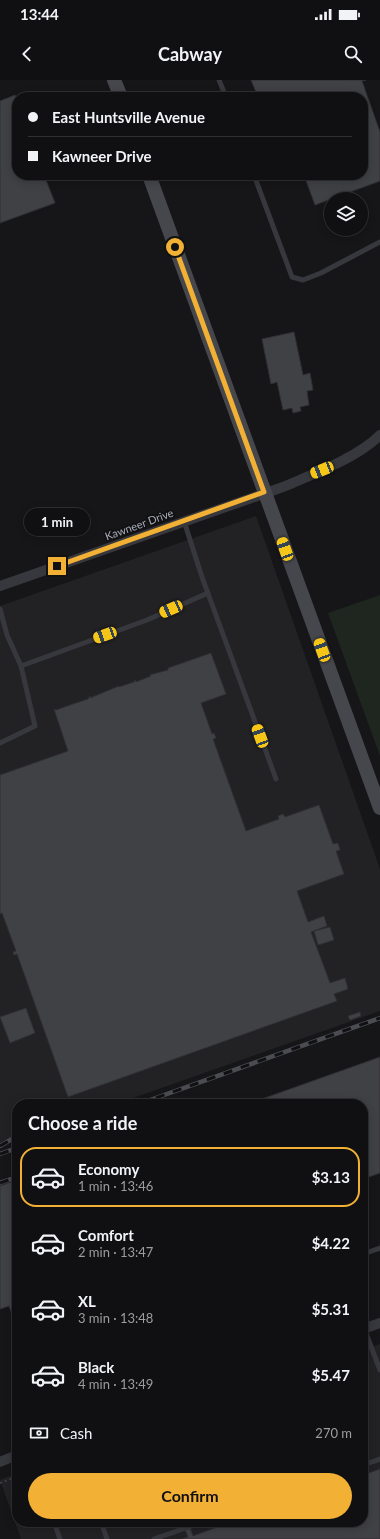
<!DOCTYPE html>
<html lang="en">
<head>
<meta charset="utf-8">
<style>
  :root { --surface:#101012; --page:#1e1e20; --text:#f1f3f6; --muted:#9c9d9f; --line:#303032; --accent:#f2b134 }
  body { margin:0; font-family:Lato,sans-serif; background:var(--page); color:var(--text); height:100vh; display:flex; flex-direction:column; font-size:15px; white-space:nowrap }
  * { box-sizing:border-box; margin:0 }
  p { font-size:13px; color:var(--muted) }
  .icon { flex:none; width:22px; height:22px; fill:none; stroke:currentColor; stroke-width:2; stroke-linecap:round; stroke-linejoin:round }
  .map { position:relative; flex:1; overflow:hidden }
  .sheet { position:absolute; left:12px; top:1019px; width:356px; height:428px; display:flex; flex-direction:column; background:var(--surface); border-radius:16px; box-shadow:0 2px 10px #0003,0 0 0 1px var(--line) }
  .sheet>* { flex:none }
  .top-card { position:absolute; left:12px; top:12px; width:356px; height:88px; border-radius:16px; box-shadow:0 2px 10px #0003,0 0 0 1px var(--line); display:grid; align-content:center; height:88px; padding:0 16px; background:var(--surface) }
  .buttons { position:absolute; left:324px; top:112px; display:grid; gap:8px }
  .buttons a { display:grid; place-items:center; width:44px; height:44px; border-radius:50%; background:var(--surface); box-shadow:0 2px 10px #0003,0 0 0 1px var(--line); font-size:20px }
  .end { position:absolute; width:18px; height:18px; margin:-9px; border:5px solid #f2b134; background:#111; box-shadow:0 0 0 2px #111 }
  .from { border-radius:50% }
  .bubble { position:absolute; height:28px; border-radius:14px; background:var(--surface); box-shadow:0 2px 10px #0003,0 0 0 1px var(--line); font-size:13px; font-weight:700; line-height:28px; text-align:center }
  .car { position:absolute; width:12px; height:24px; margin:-12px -6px; border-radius:5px; box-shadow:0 0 3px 1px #0007; background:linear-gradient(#f5c518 24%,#345 0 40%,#f5c518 0 76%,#345 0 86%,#f5c518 0) }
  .top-card b { display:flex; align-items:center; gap:14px; height:38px; font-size:15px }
  .top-card b+b { border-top:1px solid var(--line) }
  .top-card i { width:10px; height:10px; background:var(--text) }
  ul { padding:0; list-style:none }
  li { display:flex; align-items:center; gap:12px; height:60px; margin:0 8px 6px; padding:0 8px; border:2px solid transparent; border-radius:16px }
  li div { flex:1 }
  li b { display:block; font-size:15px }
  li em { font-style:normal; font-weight:700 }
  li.current { border-color:var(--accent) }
  li>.icon { width:36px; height:36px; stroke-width:1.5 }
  h2 { padding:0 16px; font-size:18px; line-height:48px }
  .pay { display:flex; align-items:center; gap:10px; height:44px; padding:0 16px; font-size:15px }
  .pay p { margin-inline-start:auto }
  .action { display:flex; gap:8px; margin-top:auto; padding:8px 16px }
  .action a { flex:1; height:46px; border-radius:24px; background:var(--accent); color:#111; font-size:16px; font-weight:700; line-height:46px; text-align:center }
  .status { display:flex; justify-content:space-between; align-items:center; height:28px; padding:0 20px; background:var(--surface); direction:ltr }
  .status svg { height:11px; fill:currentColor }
  header { display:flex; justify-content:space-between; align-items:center; height:52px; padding:0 16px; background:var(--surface); font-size:18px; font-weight:700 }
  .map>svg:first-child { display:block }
  .built { fill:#222225 }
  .green { fill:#1e261f }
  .building { fill:#404145; stroke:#303034 }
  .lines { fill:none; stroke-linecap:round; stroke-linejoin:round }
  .path { stroke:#3d3f44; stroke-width:2; stroke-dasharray:2 3; stroke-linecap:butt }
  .service { stroke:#37383d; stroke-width:5 }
  .minor { stroke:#37383d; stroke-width:10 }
  .secondary { stroke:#45474d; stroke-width:14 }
  .rail-casing { stroke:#4a4c52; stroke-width:4.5 }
  .rail { stroke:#111113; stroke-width:3; stroke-dasharray:9; stroke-linecap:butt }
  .route { stroke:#f2b134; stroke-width:5 }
  .labels { text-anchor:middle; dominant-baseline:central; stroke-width:3.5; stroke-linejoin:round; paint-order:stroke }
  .street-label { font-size:11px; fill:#a8adb8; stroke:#111113 }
</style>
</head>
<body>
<div class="status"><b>13:44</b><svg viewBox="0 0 49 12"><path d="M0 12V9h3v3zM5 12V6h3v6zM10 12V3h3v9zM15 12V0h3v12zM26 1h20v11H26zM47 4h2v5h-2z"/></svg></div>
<header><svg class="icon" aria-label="back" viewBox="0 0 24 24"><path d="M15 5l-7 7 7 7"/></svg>Cabway<svg class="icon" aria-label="search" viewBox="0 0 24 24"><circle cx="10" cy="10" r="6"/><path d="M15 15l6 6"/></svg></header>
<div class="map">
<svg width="380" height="1459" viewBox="0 0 380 1459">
  <rect width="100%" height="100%" fill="#161618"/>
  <path class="built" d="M256 436 380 789V931L116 1024H17V1059L0 1065V526Z
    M380 1264V1459H21L0 1400 17 1393V1442H363V1270Z"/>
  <path class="green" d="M380 515V676L328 533Z"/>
  <path class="building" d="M251 0H366L362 1 380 52V101L315 125 304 95H363V17H258Z
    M15 15 17 20V95H44L55 123 0 143V21Z
    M294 252 303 295 310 293 313 310 307 311 309 325 300 327 301 331 293 333 292 328 283 330 277 302 271 304 262 259Z
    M211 573 226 614 201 623 212 654 214 653 216 658 213 659 246 751 279 739 278 736 283 734 285 737 319 725 333 764 338 763 340 770 336 771 344 794 297 811 308 842 324 836 327 846 311 852 330 903 345 898 348 909 334 914 337 921 68 1017 17 874 14 875 13 872 16 871 2 833 0 834V695L68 671 54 629 56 630 73 624 88 619 90 616V618L119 606V607L134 602 135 600 136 602 151 596 150 595 153 594 168 590V588Z
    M330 847 334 860 318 865 314 851Z
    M26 928 35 953 10 963 0 937Z
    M360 932 361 936 350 940 348 936Z
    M380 977V1093L363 1099V1024H248Z
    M17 1100V1249L9 1226 0 1229V1106Z
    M380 1389V1459H182L188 1457 185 1450 190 1448 193 1456 231 1442H363V1395Z"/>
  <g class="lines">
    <path class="path" d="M0 1403 11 1399 17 1400"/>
    <path class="service" d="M219 0 226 17
      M254 95 292 197 303 200 321 193 380 162
      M184 441 202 497 276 699
      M0 529 7 555 21 586 147 540 208 513
      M0 663 35 646 21 586
      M363 1174 380 1168
      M364 1248 380 1290
      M363 1385 380 1379
      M54 1442 60 1459
      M101 1442 107 1459
      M154 1459 203 1442"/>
    <path class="minor" d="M0 506 283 407C313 394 357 378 380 355
      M363 1249 380 1243
      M0 1382 17 1375"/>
    <path class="secondary" d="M114 0 121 17
      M149 95 380 728"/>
    <defs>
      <path id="rail" d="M139 1024 380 938
        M0 1066 17 1056
        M0 1074 17 1068
        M0 1103 17 1097"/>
    </defs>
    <use href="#rail" class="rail-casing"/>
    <use href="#rail" class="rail"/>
  </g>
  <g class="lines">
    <path class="route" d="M57 486 264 412 175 167"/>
  </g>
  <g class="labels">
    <g class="street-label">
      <text transform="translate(139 444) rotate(-20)">Kawneer Drive</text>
    </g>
  </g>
</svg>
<div class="buttons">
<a><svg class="icon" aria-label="layers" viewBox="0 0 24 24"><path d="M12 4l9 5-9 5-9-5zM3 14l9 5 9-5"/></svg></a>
</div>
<i class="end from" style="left:175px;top:167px"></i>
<i class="end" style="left:57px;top:486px"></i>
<div class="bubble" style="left:24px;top:428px;width:66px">1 min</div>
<i class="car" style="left:322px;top:390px;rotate:248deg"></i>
<i class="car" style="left:285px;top:469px;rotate:340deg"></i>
<i class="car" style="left:171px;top:529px;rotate:246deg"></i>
<i class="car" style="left:105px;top:555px;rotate:250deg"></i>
<i class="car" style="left:322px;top:570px;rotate:340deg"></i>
<i class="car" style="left:260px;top:656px;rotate:340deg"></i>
<div class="top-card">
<b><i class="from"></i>East Huntsville Avenue</b>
<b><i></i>Kawneer Drive</b>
</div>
<section class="sheet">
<h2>Choose a ride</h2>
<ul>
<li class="current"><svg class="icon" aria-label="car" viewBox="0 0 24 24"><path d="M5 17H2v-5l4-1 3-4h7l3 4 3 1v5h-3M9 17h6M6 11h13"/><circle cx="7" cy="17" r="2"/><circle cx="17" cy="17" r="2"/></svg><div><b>Economy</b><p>1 min · 13:46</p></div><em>$3.13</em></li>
<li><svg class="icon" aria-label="car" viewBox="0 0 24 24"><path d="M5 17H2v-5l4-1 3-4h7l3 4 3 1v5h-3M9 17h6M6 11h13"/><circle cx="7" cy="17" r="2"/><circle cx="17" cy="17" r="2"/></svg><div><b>Comfort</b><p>2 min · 13:47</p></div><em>$4.22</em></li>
<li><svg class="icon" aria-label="car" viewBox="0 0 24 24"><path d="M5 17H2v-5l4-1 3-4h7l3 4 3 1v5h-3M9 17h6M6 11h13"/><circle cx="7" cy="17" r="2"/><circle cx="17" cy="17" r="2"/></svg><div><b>XL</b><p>3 min · 13:48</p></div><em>$5.31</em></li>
<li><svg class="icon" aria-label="car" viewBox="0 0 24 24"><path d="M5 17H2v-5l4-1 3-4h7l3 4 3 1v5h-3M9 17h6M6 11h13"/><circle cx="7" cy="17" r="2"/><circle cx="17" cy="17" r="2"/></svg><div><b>Black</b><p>4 min · 13:49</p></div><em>$5.47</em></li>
</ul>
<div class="pay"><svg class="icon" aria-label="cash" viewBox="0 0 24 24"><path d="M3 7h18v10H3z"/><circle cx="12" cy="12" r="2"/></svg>Cash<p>270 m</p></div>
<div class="action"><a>Confirm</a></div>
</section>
</div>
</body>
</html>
